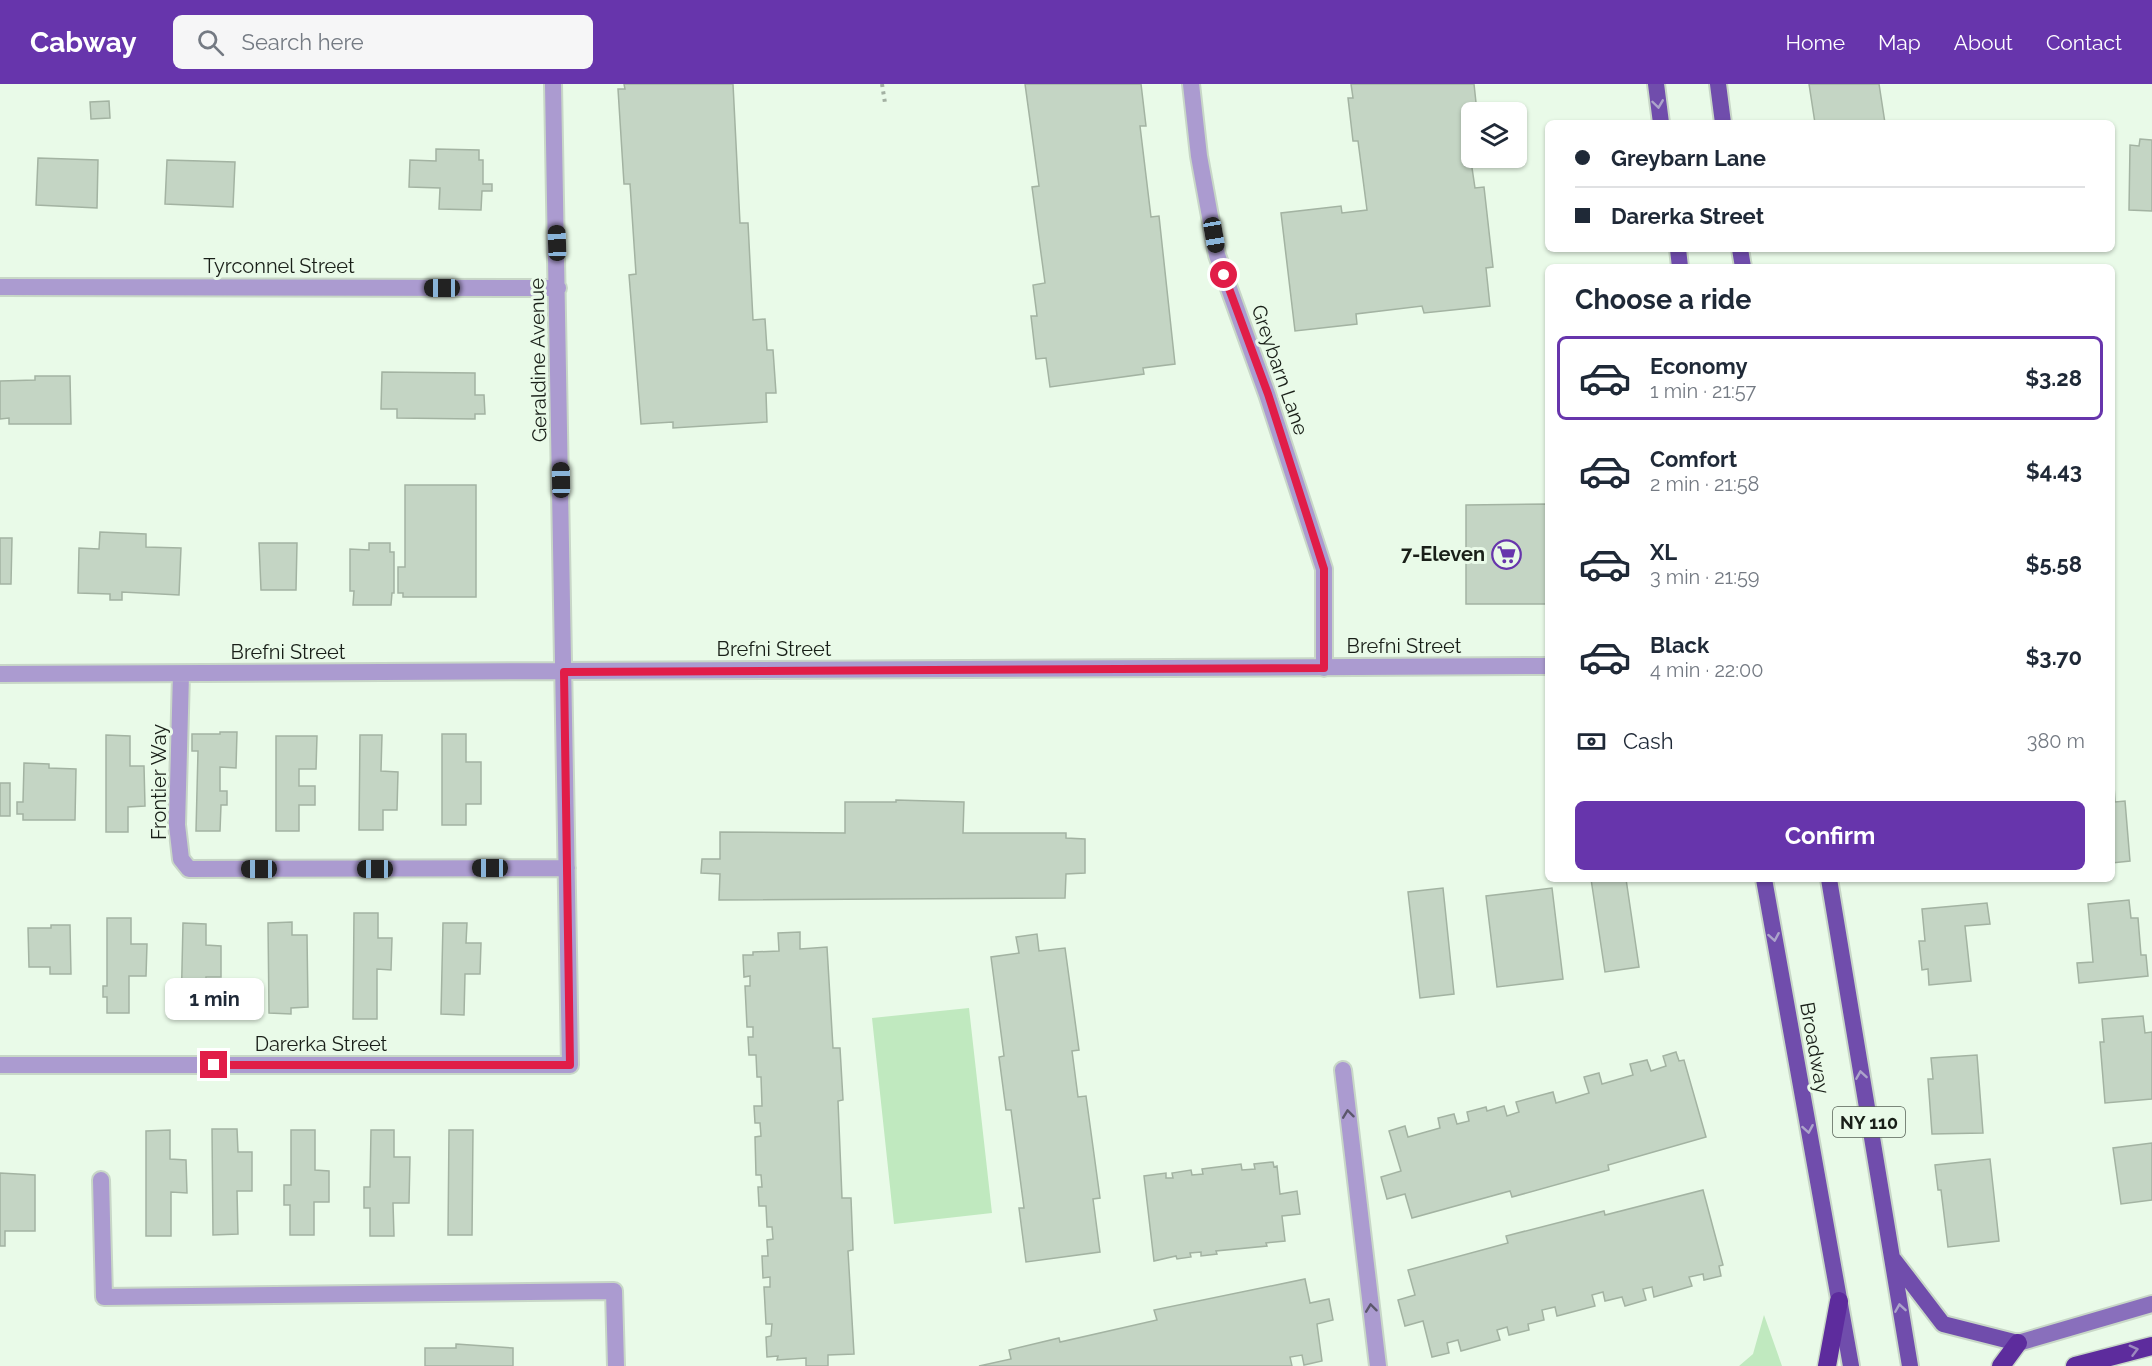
<!DOCTYPE html>
<html lang="en">
<head>
<meta charset="utf-8">
<style>
  :root { --surface:#fff; --page:#f6f6f7; --text:#1f2937; --muted:#747a83; --line:#e0e1e3; --accent:#6735ac }
  body { margin:0; font-family:Raleway,sans-serif; background:var(--page); color:var(--text); height:100vh; display:flex; flex-direction:column; font-size:22px; white-space:nowrap }
  * { box-sizing:border-box; margin:0 }
  p { font-size:20px; color:var(--muted) }
  .icon { flex:none; width:33px; height:33px; fill:none; stroke:currentColor; stroke-width:2; stroke-linecap:round; stroke-linejoin:round }
  .map { position:relative; flex:1; overflow:hidden }
  .side { position:absolute; left:1545px; top:180px; width:570px; height:618px; display:flex; flex-direction:column; background:var(--surface); border-radius:9px; box-shadow:0 2px 4px #0004 }
  .side>* { flex:none }
  .hud { position:absolute; left:1545px; top:36px; width:570px; height:132px; border-radius:9px; box-shadow:0 2px 4px #0004; display:grid; align-content:center; height:132px; padding:0 30px; background:var(--surface) }
  .tools { position:absolute; left:1461px; top:18px; display:grid; gap:12px }
  .tools a { display:grid; place-items:center; width:66px; height:66px; border-radius:9px; background:var(--surface); box-shadow:0 2px 4px #0004; font-size:30px }
  .end { position:absolute; width:27px; height:27px; margin:-14px; border:8px solid #e11d48; background:#fff; box-shadow:0 0 0 3px #fff }
  .from { border-radius:50% }
  .bubble { position:absolute; height:42px; border-radius:9px; background:var(--surface); box-shadow:0 2px 4px #0004; font-size:20px; font-weight:700; line-height:42px; text-align:center }
  .car { position:absolute; width:18px; height:36px; margin:-18px -9px; border-radius:8px; box-shadow:0 0 4px 2px #0007; background:linear-gradient(#222 24%,#8ab4d8 0 40%,#222 0 76%,#8ab4d8 0 86%,#222 0) }
  .hud b { display:flex; align-items:center; gap:21px; height:57px; font-size:22px }
  .hud b+b { border-top:2px solid var(--line) }
  .hud i { width:15px; height:15px; background:var(--text) }
  ul { padding:0; list-style:none }
  li { display:flex; align-items:center; gap:18px; height:84px; margin:0 12px 9px; padding:0 18px; border:3px solid transparent; border-radius:9px }
  li div { flex:1 }
  li b { display:block; font-size:22px }
  li em { font-style:normal; font-weight:700 }
  li.current { border-color:var(--accent) }
  li>.icon { width:54px; height:54px; stroke-width:1.5 }
  h2 { padding:0 30px; font-size:27px; line-height:72px }
  .pay { display:flex; align-items:center; gap:15px; height:66px; padding:0 30px; font-size:22px }
  .pay p { margin-inline-start:auto }
  .cta { display:flex; gap:12px; margin-top:auto; padding:12px 30px }
  .cta a { flex:1; height:69px; border-radius:9px; background:var(--accent); color:#fff; font-size:24px; font-weight:700; line-height:69px; text-align:center }
  header { display:flex; align-items:center; gap:36px; box-sizing:border-box; height:84px; padding:0 30px; background:var(--accent); color:#fff }
  header strong { font-size:28px }
  nav { display:flex; gap:33px; margin-inline-start:auto; font-size:21px }
  .search { width:420px; height:54px; background:var(--page); display:flex; align-items:center; gap:15px; box-sizing:border-box; padding:0 21px; border-radius:9px; color:var(--muted); font-size:22px }
  .map>svg:first-child { display:block }
  .green { fill:#c0e9bf }
  .building { fill:#c4d5c4; stroke:#a3b3a2; stroke-width:1.5 }
  .lines { fill:none; stroke-linecap:round; stroke-linejoin:round }
  .service-casing { stroke:#c8d7c7; stroke-width:20 }
  .minor-casing { stroke:#c8d7c7; stroke-width:20 }
  .secondary-casing { stroke:#c8d7c7; stroke-width:20 }
  .primary-casing { stroke:#c8d7c7; stroke-width:20 }
  .motorway-casing { stroke:#c8d7c7; stroke-width:21 }
  .path { stroke:#a3b0a2; stroke-width:4; stroke-dasharray:3 4.5; stroke-linecap:butt }
  .service { stroke:#ab9bd0; stroke-width:16 }
  .minor { stroke:#ab9bd0; stroke-width:16 }
  .secondary { stroke:#896fbc; stroke-width:16 }
  .primary { stroke:#704dac; stroke-width:16 }
  .motorway { stroke:#5d2c9d; stroke-width:18 }
  .oneway { stroke:#aca4ca }
  .oneway2 { stroke:#5b576b }
  .oneway3 { stroke:#9c89bf }
  .route { stroke:#e11d48; stroke-width:8 }
  .labels { text-anchor:middle; dominant-baseline:central; stroke-width:6; stroke-linejoin:round; paint-order:stroke }
  .shield { fill:#e9fae8; stroke:#576156; stroke-width:1.5 }
  .shield-label { font-size:18px; font-weight:bold; fill:#191f18 }
  .street-label { font-size:20px; fill:#191f18; stroke:#e9fae8 }
  .poi-label { font-size:20px; font-weight:bold; fill:#191f18; stroke:#e9fae8; text-anchor:end }
</style>
</head>
<body>
<header>
<strong>Cabway</strong>
<div class="search"><svg class="icon" aria-label="search" viewBox="0 0 24 24"><circle cx="10" cy="10" r="6"/><path d="M15 15l6 6"/></svg>Search here</div>
<nav><a>Home</a><a>Map</a><a>About</a><a>Contact</a></nav>
</header>
<div class="map">
<svg width="2152" height="1282" viewBox="0 0 2152 1282">
  <rect width="100%" height="100%" fill="#e9fae8"/>
  <path class="green" d="M969 924 992 1129 894 1140 872 934Z
    M1764 1231 1782 1282H1739L1753 1270Z"/>
  <path class="building" d="M624 0H733L740 139H748L753 236 765 235 767 266H773L776 309H766L767 338 673 344V338L641 340 629 191 636 190 630 100H624L618 5H625Z
    M1025 0H1141L1146 42H1140L1151 133 1159 132 1175 280 1143 284 1144 290 1050 303 1046 274 1036 275 1031 232H1037L1033 201 1045 199 1032 103 1039 102Z
    M1351 0H1474L1477 28H1472V74H1476V76L1471 77 1475 104 1484 103 1493 183 1486 184 1490 222 1424 229 1422 222 1356 230 1357 240 1295 247 1281 129 1341 122 1342 129 1367 126 1358 57H1353L1348 14H1353Z
    M1809 0H1879L1885 39H1815Z
    M109 17 110 34 91 35 90 18Z
    M2140 55 2152 56V127L2129 126 2130 61 2139 62Z
    M436 65 479 66V76H483V100H492V107H482L481 126 439 125 440 104 409 103 410 76 436 77Z
    M38 74 98 76 97 124 36 121Z
    M167 76 235 78 233 123 165 120Z
    M382 288 475 289V311H484L485 330H475V335L397 334V325H381Z
    M35 292H70L71 340H9V334L0 335V297L35 296Z
    M405 401H476V513H403V509H398V483H405Z
    M1546 420V520H1466V421Z
    M100 448 146 450V463L181 464 179 511 122 508V516H110V510L78 509 79 464 99 465Z
    M0 454H12L11 500H0Z
    M259 459H297L296 506H261Z
    M369 459H390V468H394V509H392L391 521H353L354 507H350V465L369 466Z
    M220 648H237L236 684 220 683V707H227V721H221L220 747H196L198 667H192V650H220Z
    M442 650H466V678H481V720H466V741H442Z
    M106 651 130 652V682H144L145 722 128 723V748H106Z
    M360 651H382L381 687 398 688 397 726H383V746H359Z
    M276 652H317L316 685H299V702H315V721H299V747H276Z
    M24 679 49 680V684L76 685 75 736H23V730H17V718H23Z
    M0 699H10V732H0Z
    M2112 701H2114L2115 718 2125 717 2130 777 2112 779Z
    M896 716 964 718 963 749H1066V754L1085 755V789L1066 790 1065 814 719 816 720 790 701 789 702 775H720V748L845 749V718H896Z
    M1591 795H1626L1639 883 1605 888Z
    M1443 804 1454 910 1420 914 1408 808Z
    M1552 804 1563 895 1497 903 1486 812Z
    M2129 816 2131 834H2138L2141 871H2146L2148 892 2079 899 2077 879 2093 878 2088 820Z
    M1987 819 1990 840 1965 842 1971 897 1929 901 1928 885 1922 886 1919 857H1925L1922 825Z
    M354 829H378V854H392L391 886 377 885V935H353Z
    M107 834H131V860H147L146 892H129V929H107V913H103V902H107Z
    M292 838V851H307L308 923 291 924V930L269 929 268 839Z
    M183 839 206 840V861L221 862V893H206L205 930H197V935H184V930H181Z
    M443 839H467L466 859H481L480 890H465L464 931 441 930Z
    M51 841H70L71 890H50V883H29L28 844H51Z
    M800 848V865L827 863 833 964H840L843 1016 838 1017 842 1114H851L853 1166 848 1167 854 1270 828 1271V1282H806V1274L777 1276 778 1272 767 1273 766 1253 771 1252 772 1240H766L764 1203H770V1193L763 1194 762 1172H768L767 1156 773 1155 772 1143H767L766 1122H759L758 1103H762L761 1091H756L755 1053 761 1052 760 1039H755L754 1022H762L761 993H757L756 971H749L748 953H753V943H747L745 902H750V892L744 893 743 871H753V868L779 867 778 849Z
    M1037 850 1039 867 1065 864 1079 966 1072 967 1078 1013 1086 1012 1100 1114 1093 1115 1100 1168 1026 1178 1019 1124H1024L1011 1026H1006L999 973 1004 972 991 873 1019 869 1016 853Z
    M2143 932 2145 949 2152 948V1015L2105 1019 2100 958H2104L2102 935Z
    M1676 968 1679 977 1684 976 1706 1053 1608 1081 1609 1086 1512 1113 1510 1107 1412 1134 1405 1110 1387 1115 1381 1093 1401 1087 1389 1047 1405 1042 1408 1053 1440 1044 1438 1034 1454 1030 1457 1040 1469 1037 1467 1028 1486 1023 1487 1027 1504 1022 1507 1032 1519 1028 1516 1018 1553 1008 1556 1019 1589 1009 1584 993 1599 989 1602 1000 1633 991 1630 980 1647 976 1651 987 1666 982 1663 972Z
    M1977 971 1983 1049 1932 1050 1928 995H1933L1931 974Z
    M212 1045H237L238 1068H252V1107H237L238 1150 213 1151Z
    M170 1046V1075L186 1076 187 1109 171 1108V1152H146V1047Z
    M291 1046H315V1086L329 1087V1118H314V1151H290V1121H284V1101H291Z
    M371 1046H394V1073H410L409 1119H393L394 1152H370V1124H364V1103H370Z
    M449 1046H473L472 1151H448Z
    M2152 1059V1116L2121 1120 2113 1064Z
    M1990 1075 1999 1157 1948 1163 1941 1106H1938L1935 1081Z
    M1273 1078 1274 1083 1277 1082 1280 1110 1297 1107 1300 1130 1282 1132 1285 1157 1266 1159 1267 1162 1216 1167 1217 1170 1201 1172V1168L1190 1169 1191 1173 1177 1175 1176 1172 1154 1177 1144 1092 1166 1089V1094H1173L1172 1089 1191 1086 1192 1091 1203 1090 1202 1085 1241 1080 1242 1086 1255 1085 1254 1080Z
    M0 1089 35 1091V1147H5V1162H0Z
    M1703 1106 1723 1181 1719 1182 1721 1192 1704 1196 1703 1190 1689 1193 1692 1202 1654 1213 1652 1203 1643 1205 1646 1216 1625 1222 1622 1213 1605 1217 1603 1208 1592 1211 1595 1222 1557 1232 1555 1223 1542 1226 1544 1236 1528 1240 1529 1246 1509 1251 1507 1243 1497 1246 1500 1256 1461 1267 1458 1256 1447 1259 1449 1269 1432 1273 1423 1237 1405 1242 1398 1216 1415 1211 1408 1186 1508 1159 1506 1152 1604 1127 1605 1131Z
    M1305 1195 1310 1219 1329 1215 1333 1236 1317 1240 1322 1277 1304 1281 1302 1271 1290 1273 1292 1282H979L1011 1275 1009 1266 1059 1254 1060 1258 1157 1236 1154 1226Z
    M456 1260 513 1264V1282H425V1264H456Z"/>
  <g class="lines">
    <defs>
      <path id="service" d="M1343 986 1378 1282
        M101 1096 104 1213 614 1207 616 1282"/>
      <path id="minor" d="M1191 0 1199 72 1217 171 1267 310 1324 485V584
        M0 203 558 204
        M0 590 1548 582
        M181 590 177 741 181 775 189 785 567 784
        M0 981H570L553 0"/>
      <path id="secondary" d="M2018 1259 2152 1220"/>
      <path id="primary" d="M1656 0 1661 39
        M1718 0 1723 39
        M1678 165 1680 183
        M1740 165 1743 183
        M1764 795 1851 1282
        M1829 795 1910 1282
        M1894 1176 1943 1240 2018 1259"/>
      <path id="motorway" d="M1827 1282 1839 1217
        M2001 1282 2018 1259
        M2075 1282 2152 1262"/>
    </defs>
    <use href="#service" class="service-casing"/>
    <use href="#minor" class="minor-casing"/>
    <use href="#secondary" class="secondary-casing"/>
    <use href="#primary" class="primary-casing"/>
    <use href="#motorway" class="motorway-casing"/>
    <path class="path" d="M882 0 885 19"/>
    <use href="#service" class="service"/>
    <use href="#minor" class="minor"/>
    <use href="#secondary" class="secondary"/>
    <use href="#primary" class="primary"/>
    <use href="#motorway" class="motorway"/>
  </g>
  <defs><path id="oneway-chevron" d="M-2-3.5L2.5 0L-2 3.5" fill="none" stroke-width="1.6" stroke-linecap="round" stroke-linejoin="round" transform="scale(1.5)"/></defs>
  <g class="oneway">
    <use href="#oneway-chevron" transform="translate(1658 20) rotate(82)"/>
    <use href="#oneway-chevron" transform="translate(1774 853) rotate(80)"/>
    <use href="#oneway-chevron" transform="translate(1861 991) rotate(-99)"/>
    <use href="#oneway-chevron" transform="translate(1808 1045) rotate(80)"/>
    <use href="#oneway-chevron" transform="translate(1900 1224) rotate(-99)"/>
  </g>
  <g class="oneway2">
    <use href="#oneway-chevron" transform="translate(1348 1030) rotate(-97)"/>
    <use href="#oneway-chevron" transform="translate(1371 1224) rotate(-97)"/>
  </g>
  <use class="oneway3" href="#oneway-chevron" transform="translate(2134 1266) rotate(-15)"/>
  <g class="lines">
    <path class="route" d="M214 981H570L564 588 1324 584V485L1268 310 1224 191"/>
  </g>
  <defs>
    <symbol id="supermarket-ring" viewBox="-11 -11 22 22"><circle r="9.5" fill="#e9fae8" stroke="#6735ac" stroke-width="1.5"/><path d="M-6-5.5h2.5l.6 2H6L4.5 2H-2.5L-4.4-4H-6ZM-1.5 3.2a1.3 1.3 0 1 0 .1 0ZM3 3.2a1.3 1.3 0 1 0 .1 0Z" fill="#6735ac"/></symbol>
  </defs>
  <g fill-rule="evenodd">
    <use href="#supermarket-ring" x="1490" y="454" width="33" height="33"/>
  </g>
  <g class="labels">
    <rect class="shield" x="1833" y="1023" width="72" height="30" rx="4.5"/>
    <g class="shield-label">
      <text x="1869" y="1038">NY 110</text>
    </g>
    <g class="street-label">
      <text x="279" y="182">Tyrconnel Street</text>
      <text transform="translate(538 276) rotate(-91)">Geraldine Avenue</text>
      <text transform="translate(1280 286) rotate(71)">Greybarn Lane</text>
      <text x="1404" y="562">Brefni Street</text>
      <text x="774" y="565">Brefni Street</text>
      <text x="288" y="568">Brefni Street</text>
      <text transform="translate(159 698) rotate(-90)">Frontier Way</text>
      <text x="321" y="960">Darerka Street</text>
      <text transform="translate(1815 964) rotate(80)">Broadway</text>
    </g>
    <g class="poi-label">
      <text x="1485" y="470">7-Eleven</text>
    </g>
  </g>
</svg>
<div class="tools">
<a><svg class="icon" aria-label="layers" viewBox="0 0 24 24"><path d="M12 4l9 5-9 5-9-5zM3 14l9 5 9-5"/></svg></a>
</div>
<i class="end from" style="left:1224px;top:191px"></i>
<i class="end" style="left:214px;top:981px"></i>
<div class="bubble" style="left:165px;top:894px;width:99px">1 min</div>
<i class="car" style="left:1214px;top:151px;rotate:170deg"></i>
<i class="car" style="left:557px;top:159px;rotate:358deg"></i>
<i class="car" style="left:442px;top:204px;rotate:270deg"></i>
<i class="car" style="left:561px;top:396px;rotate:359deg"></i>
<i class="car" style="left:490px;top:784px;rotate:270deg"></i>
<i class="car" style="left:259px;top:785px;rotate:270deg"></i>
<i class="car" style="left:375px;top:785px;rotate:270deg"></i>
<div class="hud">
<b><i class="from"></i>Greybarn Lane</b>
<b><i></i>Darerka Street</b>
</div>
<section class="side">
<h2>Choose a ride</h2>
<ul>
<li class="current"><svg class="icon" aria-label="car" viewBox="0 0 24 24"><path d="M5 17H2v-5l4-1 3-4h7l3 4 3 1v5h-3M9 17h6M6 11h13"/><circle cx="7" cy="17" r="2"/><circle cx="17" cy="17" r="2"/></svg><div><b>Economy</b><p>1 min · 21:57</p></div><em>$3.28</em></li>
<li><svg class="icon" aria-label="car" viewBox="0 0 24 24"><path d="M5 17H2v-5l4-1 3-4h7l3 4 3 1v5h-3M9 17h6M6 11h13"/><circle cx="7" cy="17" r="2"/><circle cx="17" cy="17" r="2"/></svg><div><b>Comfort</b><p>2 min · 21:58</p></div><em>$4.43</em></li>
<li><svg class="icon" aria-label="car" viewBox="0 0 24 24"><path d="M5 17H2v-5l4-1 3-4h7l3 4 3 1v5h-3M9 17h6M6 11h13"/><circle cx="7" cy="17" r="2"/><circle cx="17" cy="17" r="2"/></svg><div><b>XL</b><p>3 min · 21:59</p></div><em>$5.58</em></li>
<li><svg class="icon" aria-label="car" viewBox="0 0 24 24"><path d="M5 17H2v-5l4-1 3-4h7l3 4 3 1v5h-3M9 17h6M6 11h13"/><circle cx="7" cy="17" r="2"/><circle cx="17" cy="17" r="2"/></svg><div><b>Black</b><p>4 min · 22:00</p></div><em>$3.70</em></li>
</ul>
<div class="pay"><svg class="icon" aria-label="cash" viewBox="0 0 24 24"><path d="M3 7h18v10H3z"/><circle cx="12" cy="12" r="2"/></svg>Cash<p>380 m</p></div>
<div class="cta"><a>Confirm</a></div>
</section>
</div>
</body>
</html>
